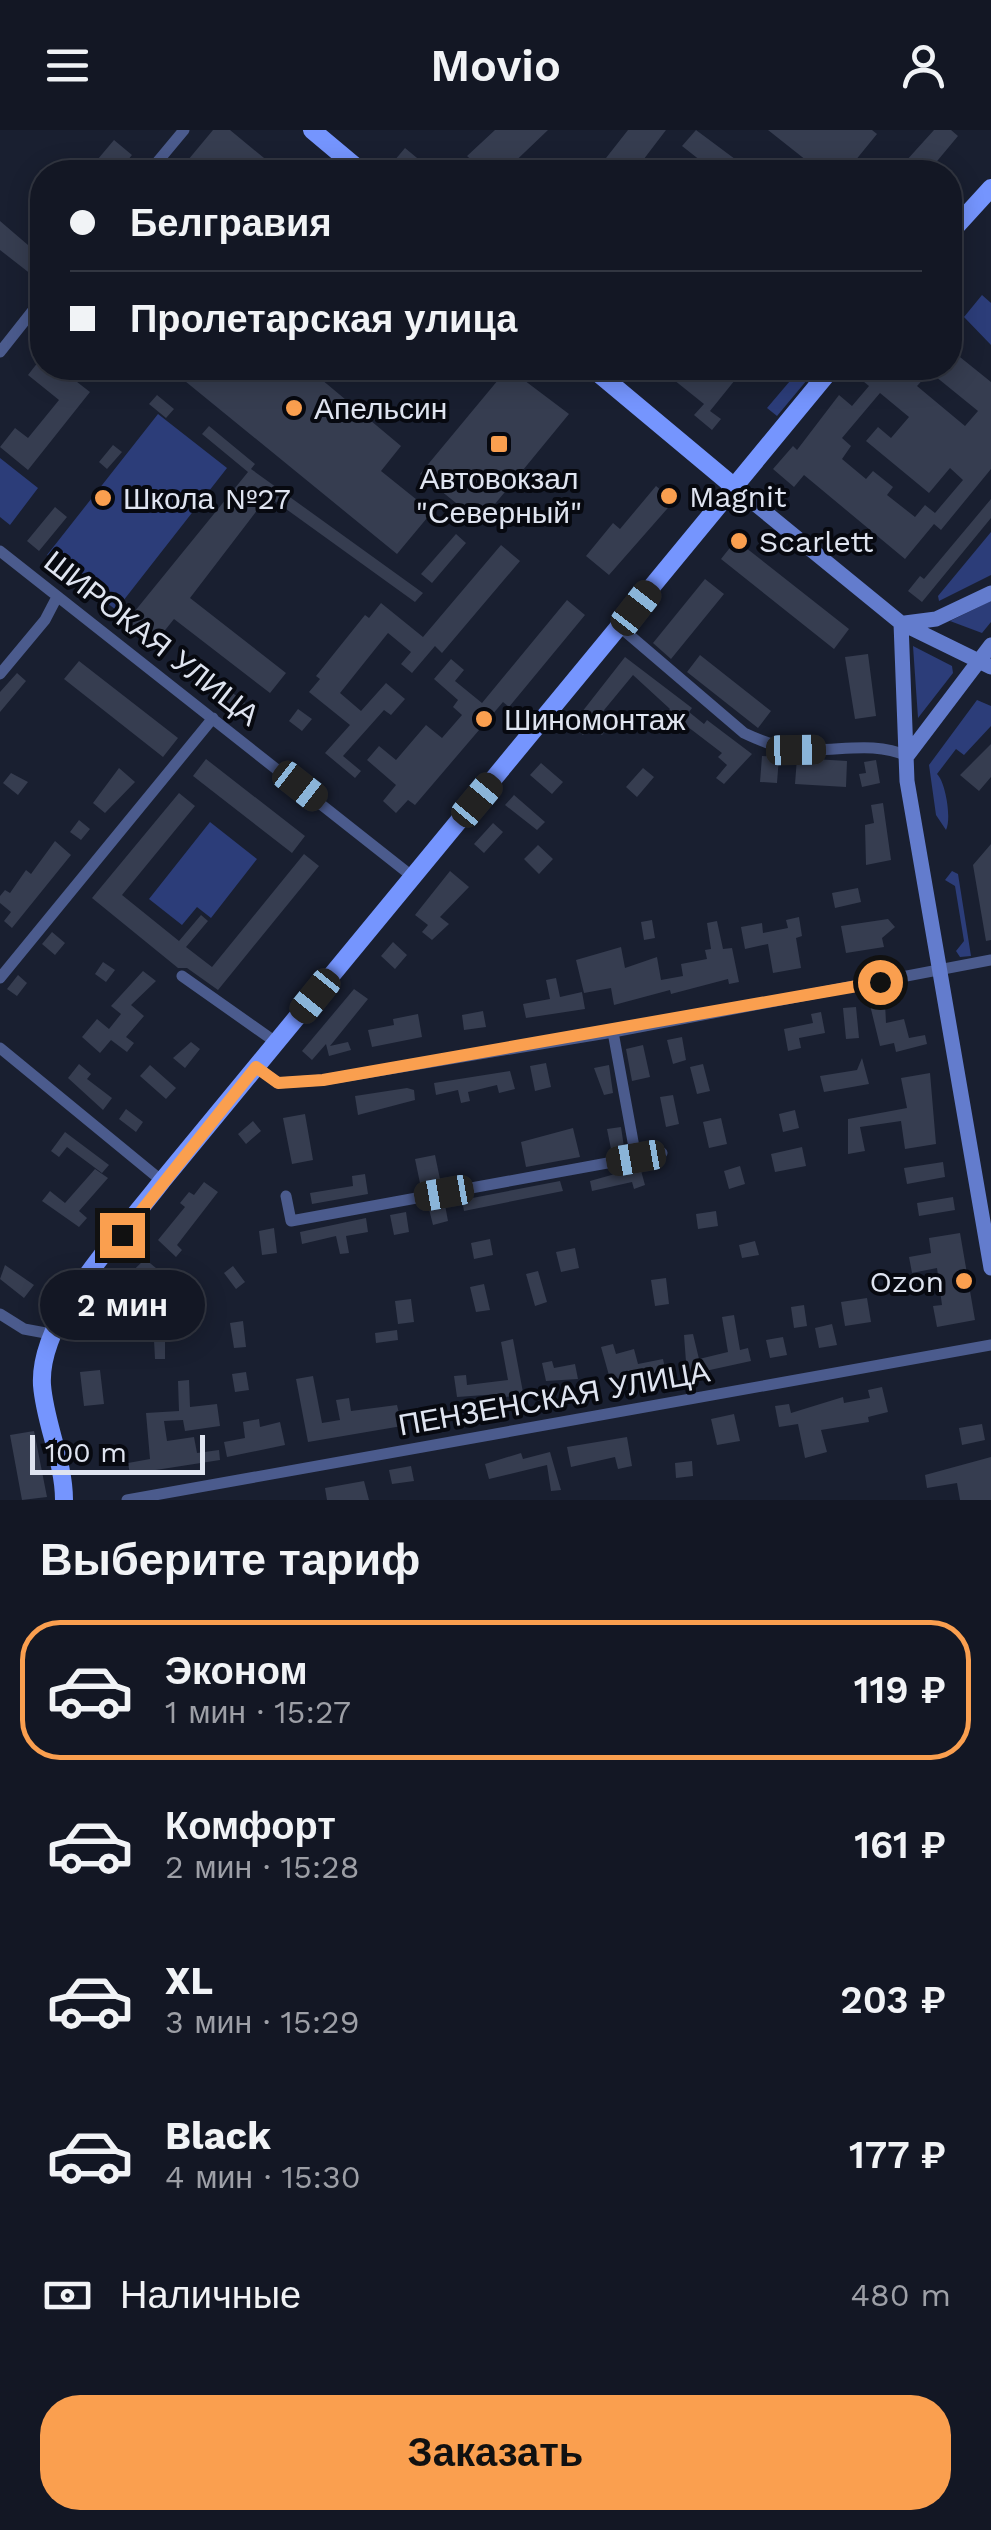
<!DOCTYPE html>
<html lang="ru">
<head>
<meta charset="utf-8">
<style>
  :root { --surface:#131724; --page:#1c202c; --text:#f1f3f6; --muted:#9d9fa6; --line:#323641; --accent:#fa9f4f }
  body { margin:0; font-family:"Work Sans",sans-serif; background:var(--page); color:var(--text); height:100vh; display:flex; flex-direction:column; font-size:38px; white-space:nowrap }
  * { box-sizing:border-box; margin:0 }
  p { font-size:32px; color:var(--muted) }
  .icon { flex:none; width:55px; height:55px; fill:none; stroke:currentColor; stroke-width:2; stroke-linecap:round; stroke-linejoin:round }
  .map { position:relative; height:1370px; overflow:hidden }
  .side { display:flex; flex-direction:column; background:var(--surface); flex:1 }
  .side>* { flex:none }
  .banner { position:absolute; left:30px; top:30px; width:932px; height:220px; border-radius:40px; box-shadow:0 5px 25px #0003,0 0 0 2px var(--line); display:grid; align-content:center; height:220px; padding:0 40px; background:var(--surface) }
  .scale { position:absolute; left:30px; bottom:25px; width:175px; box-sizing:border-box; padding-left:10px; border:5px solid #dfe4f0; border-top:0; font-size:28px; line-height:35px; white-space:nowrap; color:#dfe4f0; -webkit-text-stroke:8px #070910; paint-order:stroke }
  .end { position:absolute; width:45px; height:45px; margin:-22px; border:12px solid #fa9f4f; background:#111; box-shadow:0 0 0 5px #111 }
  .from { border-radius:50% }
  .bubble { position:absolute; height:70px; border-radius:35px; background:var(--surface); box-shadow:0 5px 25px #0003,0 0 0 2px var(--line); font-size:32px; font-weight:600; line-height:70px; text-align:center }
  .car { position:absolute; width:30px; height:60px; margin:-30px -15px; border-radius:12px; box-shadow:0 0 8px 2px #0007; background:linear-gradient(#222 24%,#8ab4d8 0 40%,#222 0 76%,#8ab4d8 0 86%,#222 0) }
  .banner b { display:flex; align-items:center; gap:35px; height:95px; font-size:38px }
  .banner b+b { border-top:2px solid var(--line) }
  .banner i { width:25px; height:25px; background:var(--text) }
  ul { padding:0; list-style:none }
  li { display:flex; align-items:center; gap:30px; height:140px; margin:0 20px 15px; padding:0 20px; border:5px solid transparent; border-radius:40px }
  li div { flex:1 }
  li b { display:block; font-size:38px }
  li em { font-style:normal; font-weight:600 }
  li.selected { border-color:var(--accent) }
  li>.icon { width:90px; height:90px; stroke-width:1.5 }
  h2 { padding:0 40px; font-size:45px; line-height:120px }
  .pay { display:flex; align-items:center; gap:25px; height:110px; padding:0 40px; font-size:38px }
  .pay p { margin-inline-start:auto }
  .cta { display:flex; gap:20px; margin-top:auto; padding:20px 40px }
  .cta a { flex:1; height:115px; border-radius:40px; background:var(--accent); color:#111; font-size:40px; font-weight:600; line-height:115px; text-align:center }
  header { display:flex; justify-content:space-between; align-items:center; height:130px; padding:0 40px; background:var(--surface); font-size:45px; font-weight:600 }
  .map>svg:first-child { display:block }
  .grass { fill:#2c3d79 }
  .building { fill:#363d50; fill-rule:evenodd }
  .lines { fill:none; stroke-linecap:round; stroke-linejoin:round }
  .minor { stroke:#4b5b8d; stroke-width:11 }
  .secondary { stroke:#637ccd; stroke-width:15 }
  .primary { stroke:#7595fe; stroke-width:18 }
  .route { stroke:#fa9f4f; stroke-width:12 }
  .poi-dot { fill:#fa9f4f; stroke:#070910; stroke-width:4 }
  .labels { text-anchor:middle; dominant-baseline:central; stroke-width:8; stroke-linejoin:round; paint-order:stroke }
  .poi-label { font-size:30px; fill:#dfe4f0; stroke:#070910; text-anchor:start }
  .street-label { font-size:30px; fill:#dfe4f0; stroke:#070910 }
</style>
</head>
<body>
<header><svg class="icon" aria-label="menu" viewBox="0 0 24 24"><path d="M4 6h16M4 12h16M4 18h16"/></svg>Movio<svg class="icon" aria-label="person" viewBox="0 0 24 24"><circle cx="12" cy="8" r="4"/><path d="M4 21q1-7 8-7t8 7"/></svg></header>
<div class="map">
<svg width="991" height="1370" viewBox="0 0 991 1370">
  <rect width="100%" height="100%" fill="#191f30"/>
  <path class="grass" d="M982 165 991 173V215L964 187Z
    M801 238H817L777 286 767 278Z
    M158 284 227 338 116 480 47 425Z
    M0 328 38 358 10 395 0 387Z
    M991 402V445L939 471 938 466Z
    M991 471V492L982 503 950 491Z
    M913 516 952 536 953 543 918 588Z
    M977 570 991 576V596L964 625 956 619 937 644C945 651 952 688 946 700L936 685 929 635Z
    M210 692 257 729 211 788 197 777 182 795 149 769Z
    M952 741 958 744 971 826 960 827 956 821 964 811 955 756 945 750Z"/>
  <path class="building" d="M213 0H230L275 37 271 42H178Z
    M495 0H548L504 42 490 30 482 40 467 26Z
    M628 0H666L634 42H595Z
    M696 0 743 35 737 42H715L682 16Z
    M768 0H872L877 4 846 42H821Z
    M934 0H951L958 6 928 42H896Z
    M114 10 132 25 118 42H87Z
    M405 18 434 42H395L389 37Z
    M0 91 42 127 32 145 0 120Z
    M950 219 991 252V339L941 400 934 394 905 429 804 345 794 357 773 339 793 316 797 320 839 265 852 276 869 256 858 247 866 238 876 241 879 238H950ZM930 242 978 281 965 296 917 256ZM880 263 909 287 891 308 878 297 866 311 929 363 950 338 963 350 935 383 925 375 915 387 887 365 893 357 873 341 866 349 842 329 851 316 842 308Z
    M42 227V238H59L90 262 28 340 0 317 15 298 28 308 59 270 28 245Z
    M169 238H320L315 244 401 316 381 341 432 382 397 424Z
    M508 238 569 284 490 380 466 381 420 344Z
    M659 238H703L712 244 719 238 735 250 710 281 721 289 712 300 694 285 704 274Z
    M157 265 174 279 166 288 149 274Z
    M209 296 255 334 251 339 423 463 415 472 268 366 190 468 286 543 270 563 174 489 154 514 126 492 248 342 202 304Z
    M113 315 122 322 107 339 99 332Z
    M656 356 674 371 609 445 586 426 613 393 620 399Z
    M991 369V388L922 472 908 461 920 446 924 449Z
    M55 377 67 387 39 421 27 411Z
    M456 404 466 413 432 453 421 444Z
    M736 410 849 499 834 519 721 429Z
    M501 415 520 431 442 523 435 516 412 543 401 534 411 522 388 503 340 563 361 581 386 553 405 569 391 585 384 580 343 626 361 641 355 648 325 623 350 595 309 562 320 549 316 546 365 485 369 488 381 473 423 507Z
    M705 449 724 464 671 529 653 513Z
    M567 470 585 485 509 577 503 572 415 675 408 670 396 683 383 671 396 655 367 630 379 616 396 630 426 595 442 608 462 585 453 577 458 570 434 549 451 529 464 540 455 551 482 573Z
    M868 524 876 586 855 589 845 527Z
    M700 525 771 581 758 598 687 542Z
    M625 527 692 578 689 582 704 594 707 590 752 624 724 654 716 648 727 635 718 627 722 623 688 597 685 601 663 588 670 579 633 545 600 585 611 594 602 605 590 596 583 605 571 596Z
    M79 531 178 608 163 627 64 549Z
    M17 543 26 551 0 582V562Z
    M208 543 255 581 248 590 200 553Z
    M298 579 312 589 302 601 289 591Z
    M991 614V647L979 661 960 645Z
    M762 626 779 627 777 653 760 652Z
    M797 628 847 631 846 657 795 654Z
    M206 629 305 706 292 723 193 646Z
    M876 630 880 653 862 657 859 644 866 643 864 632Z
    M541 633 563 652 552 664 530 645Z
    M119 638 135 652 105 683 93 673Z
    M643 638 654 647 637 667 626 657Z
    M11 643 28 652 18 665 3 653Z
    M179 663 195 676 122 765 179 811 201 785 208 791 186 817 212 837 304 724 319 736 218 860 187 838H178L92 768Z
    M514 665 545 692 537 700 505 675Z
    M883 673 891 730 866 735 865 695 874 693 871 675Z
    M79 690 90 699 81 710 70 702Z
    M493 693 503 702 484 723 474 714Z
    M55 711 71 725 12 798 4 791 11 782 0 773V766L5 760 10 763 26 740 31 744Z
    M991 714V810L986 811 973 735Z
    M538 715 553 729 539 744 524 729Z
    M450 741 469 757 440 787 449 794 432 810 422 802 428 795 415 785Z
    M858 758 861 772 835 778 832 763Z
    M799 787 802 806 796 808 801 838 773 843 768 814 745 819 741 797 762 793 763 803 788 798 786 790Z
    M888 789 895 797 882 808 884 817 846 823 841 796Z
    M652 790 655 808 644 810 641 792Z
    M717 791 723 819 732 818 739 852 729 854 728 849 671 864 670 860 614 875 611 858 584 863 576 830 621 817 625 838 657 827 661 850 683 846 681 834 707 829 705 820 711 819 707 793Z
    M52 802 65 813 55 825 42 814Z
    M393 812 407 825 395 839 381 826Z
    M103 832 115 840 106 852 95 844Z
    M143 841 156 851 131 875 144 886 126 907 134 913 127 922 111 910 100 923 82 907 97 889 109 899 121 884 111 876Z
    M18 845 27 853 17 866 7 859Z
    M556 848 560 867 582 862 585 879 526 888 523 874 550 869 546 850Z
    M354 859 368 869 330 916 348 912 351 920 329 926 326 914 312 930 302 921Z
    M885 873 886 893 904 889 909 908 925 905 927 914 896 922 894 913 880 916 870 875Z
    M856 877 859 908 846 909 843 878Z
    M483 881 486 897 464 900 462 885Z
    M821 882 825 903 799 908 801 918 788 921 784 899 813 893 811 884Z
    M418 884 422 907 372 917 368 900 394 895 393 889Z
    M682 907 686 930 673 934 667 910Z
    M191 912 200 919 185 938 173 928Z
    M643 915 650 947 632 951 626 919Z
    M862 928 869 954 824 962 820 946 857 940Z
    M546 933 551 957 535 961 530 936Z
    M79 934 91 944 87 949 112 968 103 980 68 948Z
    M703 934 710 961 697 964 690 937Z
    M150 935 176 958 166 969 140 946Z
    M609 935 613 963 604 965 594 938Z
    M510 941 515 959 499 963 497 955 468 962 470 971 461 973 458 960 436 965 434 953Z
    M930 943 936 1014 905 1019 901 991 860 997 865 1021 848 1024V989L907 978 901 948Z
    M407 958 414 960 415 970 358 985 355 966Z
    M673 965 679 994 666 997 660 967Z
    M126 979 143 992 136 1002 119 989Z
    M795 980 799 998 783 1002 779 984Z
    M305 984 313 1030 292 1034 283 988Z
    M721 988 727 1014 709 1018 703 992Z
    M253 991 261 1001 246 1014 238 1004Z
    M621 997 624 1017 611 1019 607 999Z
    M573 998 580 1027 526 1037 521 1012Z
    M65 1002 109 1035 102 1043 67 1017 59 1027 51 1021Z
    M802 1017 806 1036 775 1042 771 1024Z
    M435 1025 441 1054 421 1058 415 1029Z
    M943 1032 945 1047 907 1054 904 1038Z
    M740 1036 745 1054 729 1059 724 1041Z
    M640 1037 645 1055 634 1059 632 1052 592 1061 590 1051Z
    M95 1039 108 1048 79 1081 87 1088 79 1097 42 1071 50 1061 65 1073Z
    M365 1044 368 1064 312 1074 310 1063 353 1056 352 1046Z
    M560 1051 563 1061 464 1081 462 1070Z
    M204 1052 218 1062 177 1115 182 1120 176 1127 158 1110 185 1077 180 1073 189 1062 194 1065Z
    M953 1067 955 1080 919 1086 917 1073Z
    M445 1075 448 1091 433 1095 429 1079Z
    M716 1081 718 1096 698 1099 696 1084Z
    M406 1082 409 1102 394 1105 390 1085Z
    M366 1088 368 1102 346 1106 349 1123 340 1124 336 1106 302 1114 300 1102Z
    M274 1098 277 1123 262 1125 259 1101Z
    M960 1103 975 1190 937 1197 933 1176 942 1175 937 1138 912 1143 909 1127 931 1123 929 1108Z
    M490 1109 493 1125 474 1129 471 1113Z
    M755 1111 759 1125 742 1128 739 1115Z
    M575 1118 579 1138 561 1142 556 1122Z
    M145 1129 162 1143 151 1156 140 1147 121 1174 108 1165Z
    M5 1135 34 1155 24 1168 0 1149Z
    M233 1136 245 1152 236 1159 224 1143Z
    M538 1141 547 1172 535 1176 526 1144Z
    M666 1148 669 1174 655 1176 651 1150Z
    M484 1154 490 1180 476 1182 470 1157Z
    M867 1168 871 1192 845 1196 841 1172Z
    M411 1169 414 1192 398 1194 395 1171Z
    M804 1175 807 1196 794 1198 791 1177Z
    M734 1185 740 1220 748 1218 751 1231 687 1245 684 1205 693 1204 699 1229 728 1222 722 1187Z
    M243 1191 246 1217 234 1218 230 1193Z
    M832 1194 837 1215 819 1218 815 1198Z
    M397 1200 398 1210 376 1213 375 1203Z
    M783 1207 787 1225 770 1228 766 1210Z
    M165 1209V1229H155L154 1210Z
    M513 1209 525 1273 513 1275 512 1266 500 1268 499 1264 457 1267 454 1246 466 1245 467 1255 508 1250 501 1212Z
    M613 1214 616 1224 634 1219 638 1234 663 1229 667 1248 612 1256 601 1217Z
    M552 1231 554 1238 575 1234 578 1249 546 1251 542 1233Z
    M100 1240 104 1274 84 1276 80 1242Z
    M246 1242 249 1260 235 1262 232 1244Z
    M313 1246 322 1293 340 1290 336 1270 349 1268 351 1281 397 1275 402 1296 308 1312 296 1249Z
    M189 1250 190 1277 217 1274 220 1296 185 1301 183 1290 164 1291 167 1311 194 1307 197 1323 219 1320 220 1330 130 1344 128 1333 150 1329 146 1283 179 1281 178 1251Z
    M882 1257 888 1282 868 1287 869 1292 821 1300 827 1322 805 1328 798 1294 779 1297 775 1276 789 1274 791 1283 843 1267 844 1273 870 1268 868 1260Z
    M734 1284 740 1311 717 1315 711 1289Z
    M259 1289 260 1297 280 1292 285 1315 227 1327 224 1312 245 1308 243 1292Z
    M982 1294 985 1310 962 1315 959 1298Z
    M34 1301 47 1367 22 1370 10 1305Z
    M627 1307 632 1336 618 1339 615 1327 571 1337 567 1317Z
    M550 1322 561 1360 551 1361 547 1335 489 1349 485 1334 521 1323 523 1329Z
    M991 1327V1370H960L957 1353 927 1358 925 1345Z
    M692 1331 693 1346 676 1348 675 1333Z
    M411 1336 414 1351 392 1354 389 1340Z
    M364 1351 369 1370H327L325 1358Z"/>
  <g class="lines">
    <path class="minor" d="M149 42 184 0
      M0 222 42 169
      M0 421 413 747
      M620 497 744 603C761 611 778 618 797 619 834 623 872 610 907 626
      M0 544 45 490 57 467
      M182 846 277 913
      M0 848 213 588
      M613 902 636 1028
      M0 918 162 1051
      M256 937 278 953 323 950 613 902 991 830
      M286 1066 291 1091 662 1023
      M0 1184 24 1199 51 1204
      M127 1370 991 1215"/>
    <path class="secondary" d="M732 355 901 493 991 537
      M901 493 907 651 991 1138
      M905 493 936 489 991 463
      M907 626 991 515"/>
    <path class="primary" d="M312 0 362 42
      M950 103 991 58
      M592 238 732 355
      M64 1370C64 1331 45 1294 42 1255 38 1187 122 1104 162 1051L832 238"/>
  </g>
  <g class="lines">
    <path class="route" d="M122 1105 256 937 278 953 323 950 880 852"/>
  </g>
  <g class="poi-dot">
    <circle cx="294" cy="278" r="10"/>
    <rect x="489" y="304" width="20" height="20" rx="5"/>
    <circle cx="669" cy="366" r="10"/>
    <circle cx="103" cy="368" r="10"/>
    <circle cx="739" cy="411" r="10"/>
    <circle cx="484" cy="589" r="10"/>
    <circle cx="964" cy="1151" r="10"/>
  </g>
  <g class="labels">
    <g class="poi-label">
      <text x="314" y="278">Апельсин</text>
      <text x="499" y="348" text-anchor="middle">Автовокзал<tspan x="499" dy="34">"Северный"</tspan></text>
      <text x="689" y="366">Magnit</text>
      <text x="123" y="368">Школа №27</text>
      <text x="759" y="411">Scarlett</text>
      <text x="504" y="589">Шиномонтаж</text>
      <text x="944" y="1151" text-anchor="end">Ozon</text>
    </g>
    <g class="street-label">
      <text transform="translate(152 508) rotate(38)">ШИРОКАЯ УЛИЦА</text>
      <text transform="translate(554 1268) rotate(-10)">ПЕНЗЕНСКАЯ УЛИЦА</text>
    </g>
  </g>
</svg>
<div class="scale">100 m</div>
<i class="end from" style="left:880px;top:852px"></i>
<i class="end" style="left:122px;top:1105px"></i>
<div class="bubble" style="left:40px;top:1140px;width:165px">2 мин</div>
<i class="car" style="left:636px;top:478px;rotate:38deg"></i>
<i class="car" style="left:796px;top:620px;rotate:89deg"></i>
<i class="car" style="left:300px;top:656px;rotate:128deg"></i>
<i class="car" style="left:477px;top:670px;rotate:40deg"></i>
<i class="car" style="left:315px;top:866px;rotate:219deg"></i>
<i class="car" style="left:636px;top:1028px;rotate:260deg"></i>
<i class="car" style="left:444px;top:1063px;rotate:260deg"></i>
<div class="banner">
<b><i class="from"></i>Белгравия</b>
<b><i></i>Пролетарская улица</b>
</div>
</div>
<section class="side">
<h2>Выберите тариф</h2>
<ul>
<li class="selected"><svg class="icon" aria-label="car" viewBox="0 0 24 24"><path d="M5 17H2v-5l4-1 3-4h7l3 4 3 1v5h-3M9 17h6M6 11h13"/><circle cx="7" cy="17" r="2"/><circle cx="17" cy="17" r="2"/></svg><div><b>Эконом</b><p>1 мин · 15:27</p></div><em>119 ₽</em></li>
<li><svg class="icon" aria-label="car" viewBox="0 0 24 24"><path d="M5 17H2v-5l4-1 3-4h7l3 4 3 1v5h-3M9 17h6M6 11h13"/><circle cx="7" cy="17" r="2"/><circle cx="17" cy="17" r="2"/></svg><div><b>Комфорт</b><p>2 мин · 15:28</p></div><em>161 ₽</em></li>
<li><svg class="icon" aria-label="car" viewBox="0 0 24 24"><path d="M5 17H2v-5l4-1 3-4h7l3 4 3 1v5h-3M9 17h6M6 11h13"/><circle cx="7" cy="17" r="2"/><circle cx="17" cy="17" r="2"/></svg><div><b>XL</b><p>3 мин · 15:29</p></div><em>203 ₽</em></li>
<li><svg class="icon" aria-label="car" viewBox="0 0 24 24"><path d="M5 17H2v-5l4-1 3-4h7l3 4 3 1v5h-3M9 17h6M6 11h13"/><circle cx="7" cy="17" r="2"/><circle cx="17" cy="17" r="2"/></svg><div><b>Black</b><p>4 мин · 15:30</p></div><em>177 ₽</em></li>
</ul>
<div class="pay"><svg class="icon" aria-label="cash" viewBox="0 0 24 24"><path d="M3 7h18v10H3z"/><circle cx="12" cy="12" r="2"/></svg>Наличные<p>480 m</p></div>
<div class="cta"><a>Заказать</a></div>
</section>
</body>
</html>
